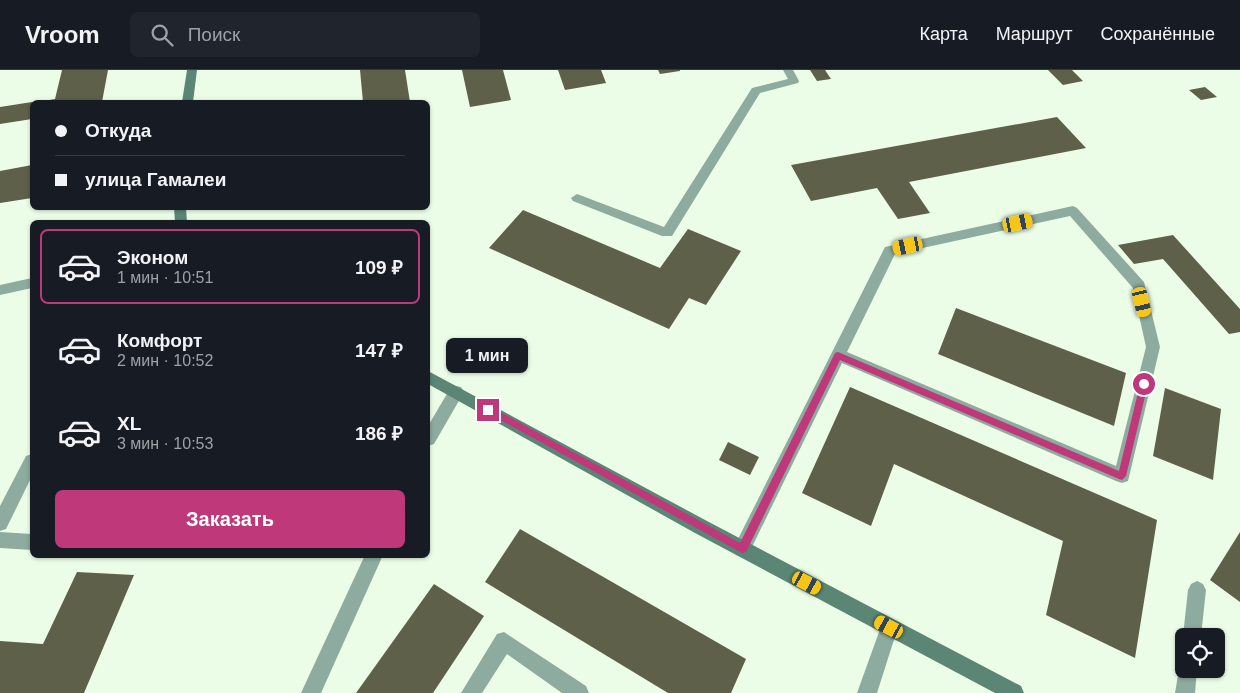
<!DOCTYPE html>
<html lang="ru">
<head>
<meta charset="utf-8">
<style>
  :root { --surface:#171b24; --page:#20242c; --text:#f1f3f6; --muted:#9ea1a6; --line:#363941; --accent:#be387a }
  body { margin:0; font-family:Arial,sans-serif; background:var(--page); color:var(--text); height:100vh; display:flex; flex-direction:column; font-size:19px; white-space:nowrap }
  * { box-sizing:border-box; margin:0 }
  p { font-size:16px; color:var(--muted) }
  .icon { flex:none; width:28px; height:28px; fill:none; stroke:currentColor; stroke-width:2; stroke-linecap:round; stroke-linejoin:round }
  .map { position:relative; flex:1; overflow:hidden }
  .side { position:absolute; left:30px; top:150px; width:400px; height:338px; display:flex; flex-direction:column; background:var(--surface); border-radius:8px; box-shadow:0 1px 4px #0004 }
  .side>* { flex:none }
  .top-card { position:absolute; left:30px; top:30px; width:400px; height:110px; border-radius:8px; box-shadow:0 1px 4px #0004; display:grid; align-content:center; height:110px; padding:0 25px; background:var(--surface) }
  .buttons { position:absolute; left:1175px; top:558px; display:grid; gap:10px }
  .buttons a { display:grid; place-items:center; width:50px; height:50px; border-radius:8px; background:var(--surface); box-shadow:0 1px 4px #0004; font-size:25px }
  .end { position:absolute; width:22px; height:22px; margin:-11px; border:6px solid #be387a; background:#fff; box-shadow:0 0 0 2px #fff }
  .from { border-radius:50% }
  .bubble { position:absolute; height:35px; border-radius:8px; background:var(--surface); box-shadow:0 1px 4px #0004; font-size:16px; font-weight:700; line-height:35px; text-align:center }
  .car { position:absolute; width:15px; height:30px; margin:-15px -8px; border-radius:6px; box-shadow:0 0 4px 1px #0007; background:linear-gradient(#f5c518 24%,#345 0 40%,#f5c518 0 76%,#345 0 86%,#f5c518 0) }
  .top-card b { display:flex; align-items:center; gap:18px; height:48px; font-size:19px }
  .top-card b+b { border-top:1px solid var(--line) }
  .top-card i { width:12px; height:12px; background:var(--text) }
  ul { padding:9px 0 0; list-style:none }
  li { display:flex; align-items:center; gap:15px; height:75px; margin:0 10px 8px; padding:0 15px; border:2px solid transparent; border-radius:8px }
  li div { flex:1 }
  li b { display:block; font-size:19px }
  li em { font-style:normal; font-weight:700 }
  li.current { border-color:var(--accent) }
  li>.icon { width:45px; height:45px; stroke-width:1.5 }
  .cta { display:flex; gap:10px; margin-top:auto; padding:10px 25px }
  .cta a { flex:1; height:58px; border-radius:8px; background:var(--accent); color:#fff; font-size:20px; font-weight:700; line-height:58px; text-align:center }
  header { display:flex; align-items:center; gap:30px; box-sizing:border-box; height:70px; padding:0 25px; background:var(--surface); border-bottom:1px solid var(--line) }
  header strong { font-size:24px }
  nav { display:flex; gap:28px; margin-inline-start:auto; font-size:18px }
  .search { width:350px; height:45px; background:var(--page); display:flex; align-items:center; gap:12px; box-sizing:border-box; padding:0 18px; border-radius:8px; color:var(--muted); font-size:19px }
  .map>svg:first-child { display:block }
  .building { fill:#5f604a }
  .lines { fill:none; stroke-linecap:round; stroke-linejoin:round }
  .lane { fill:#8eab9f; fill-rule:evenodd }
  .secondary { fill:#5b8675; fill-rule:evenodd }
  .route { fill:#be387a }
</style>
</head>
<body>
<header>
<strong>Vroom</strong>
<div class="search"><svg class="icon" aria-label="search" viewBox="0 0 24 24"><circle cx="10" cy="10" r="6"/><path d="M15 15l6 6"/></svg>Поиск</div>
<nav><a>Карта</a><a>Маршрут</a><a>Сохранённые</a></nav>
</header>
<div class="map">
<svg width="1240" height="623" viewBox="0 0 1240 623">
  <rect width="100%" height="100%" fill="#ecfde7"/>
  <path class="building" d="M62 0H108L102 32H38L55 29Z
    M360 0H405L410 32H363Z
    M462 0H503L511 30 470 37Z
    M558 0H601L606 13 565 20Z
    M658 0H680V1L660 4Z
    M810 0H825L831 9 817 11Z
    M1048 0H1072L1083 11 1063 15Z
    M1205 17 1217 27 1201 30 1189 20Z
    M32 32V49L0 54V37Z
    M1057 47 1086 78 909 112 930 143 898 149 877 118 811 131 791 95Z
    M32 95V128L0 133V101Z
    M523 140 660 198 688 159 741 181 706 235 689 228 669 259 489 178Z
    M1173 165 1240 239V262L1229 264 1163 189 1134 194 1118 175Z
    M956 238 1126 303 1114 356 938 284Z
    M850 317 1157 450 1135 588 1046 545 1063 471 894 394 871 456 802 423Z
    M1165 318 1221 339 1213 410 1153 386Z
    M728 372 759 387 750 405 719 390Z
    M520 459 746 589 731 623H668L485 512Z
    M1240 462V532L1210 510Z
    M77 502 134 505 84 623H0V571L43 574Z
    M434 514 484 546 433 623H356Z"/>
  <g class="lines">
    <path class="lane" d="M783 0H793L799 11 798 13 760 23 672 166H662L573 131 571 128 577 124 664 157 752 18 788 9Z
      M1073 136 1077 138 1144 212 1160 277 1128 411 1122 413 1116 411 842 293 748 485 742 487 736 485 733 479 736 473 885 177ZM1070 146 1133 218 1146 277 1116 396 847 282 895 184Z
      M32 208V218L0 225V215Z
      M456 316 461 317 464 322 434 374 428 376V356L451 317Z
      M32 384V406L6 459 0 461V436L26 386Z
      M0 462 32 464V480L0 478Z
      M365 485H383L321 623H301Z
      M1197 511 1203 514 1206 520 1201 566H1184V568L1183 566 1188 520 1191 514Z
      M889 548 895 551 898 557 877 623H857L883 551Z
      M504 562 586 616 589 623H562L507 584 482 623H461L497 564Z
      M1184 591V599H1197L1195 623H1175L1179 599Z"/>
    <path class="secondary" d="M187 0H197L193 32H182Z
      M174 138H186L187 152H175Z
      M428 301 707 451 1021 616 1024 623H995L695 463 428 314Z"/>
  </g>
  <path class="route" d="M838 282 1119 401 1140 314 1141 312H1147L1148 314 1126 406 1122 410 1119 409 840 290 746 482 742 483 486 342 484 340 488 336 491 337 740 473 835 283Z"/>
</svg>
<div class="buttons">
<a><svg class="icon" aria-label="locate" viewBox="0 0 24 24"><circle cx="12" cy="12" r="6"/><path d="M12 2v4M12 18v4M2 12h4M18 12h4"/></svg></a>
</div>
<i class="end from" style="left:1144px;top:314px"></i>
<i class="end" style="left:488px;top:340px"></i>
<div class="bubble" style="left:446px;top:268px;width:82px">1 мин</div>
<i class="car" style="left:1018px;top:153px;rotate:78deg"></i>
<i class="car" style="left:908px;top:176px;rotate:258deg"></i>
<i class="car" style="left:1142px;top:232px;rotate:167deg"></i>
<i class="car" style="left:807px;top:513px;rotate:118deg"></i>
<i class="car" style="left:889px;top:557px;rotate:298deg"></i>
<div class="top-card">
<b><i class="from"></i>Откуда</b>
<b><i></i>улица Гамалеи</b>
</div>
<section class="side">
<ul>
<li class="current"><svg class="icon" aria-label="car" viewBox="0 0 24 24"><path d="M5 17H2v-5l4-1 3-4h7l3 4 3 1v5h-3M9 17h6M6 11h13"/><circle cx="7" cy="17" r="2"/><circle cx="17" cy="17" r="2"/></svg><div><b>Эконом</b><p>1 мин · 10:51</p></div><em>109 ₽</em></li>
<li><svg class="icon" aria-label="car" viewBox="0 0 24 24"><path d="M5 17H2v-5l4-1 3-4h7l3 4 3 1v5h-3M9 17h6M6 11h13"/><circle cx="7" cy="17" r="2"/><circle cx="17" cy="17" r="2"/></svg><div><b>Комфорт</b><p>2 мин · 10:52</p></div><em>147 ₽</em></li>
<li><svg class="icon" aria-label="car" viewBox="0 0 24 24"><path d="M5 17H2v-5l4-1 3-4h7l3 4 3 1v5h-3M9 17h6M6 11h13"/><circle cx="7" cy="17" r="2"/><circle cx="17" cy="17" r="2"/></svg><div><b>XL</b><p>3 мин · 10:53</p></div><em>186 ₽</em></li>
</ul>
<div class="cta"><a>Заказать</a></div>
</section>
</div>
</body>
</html>
